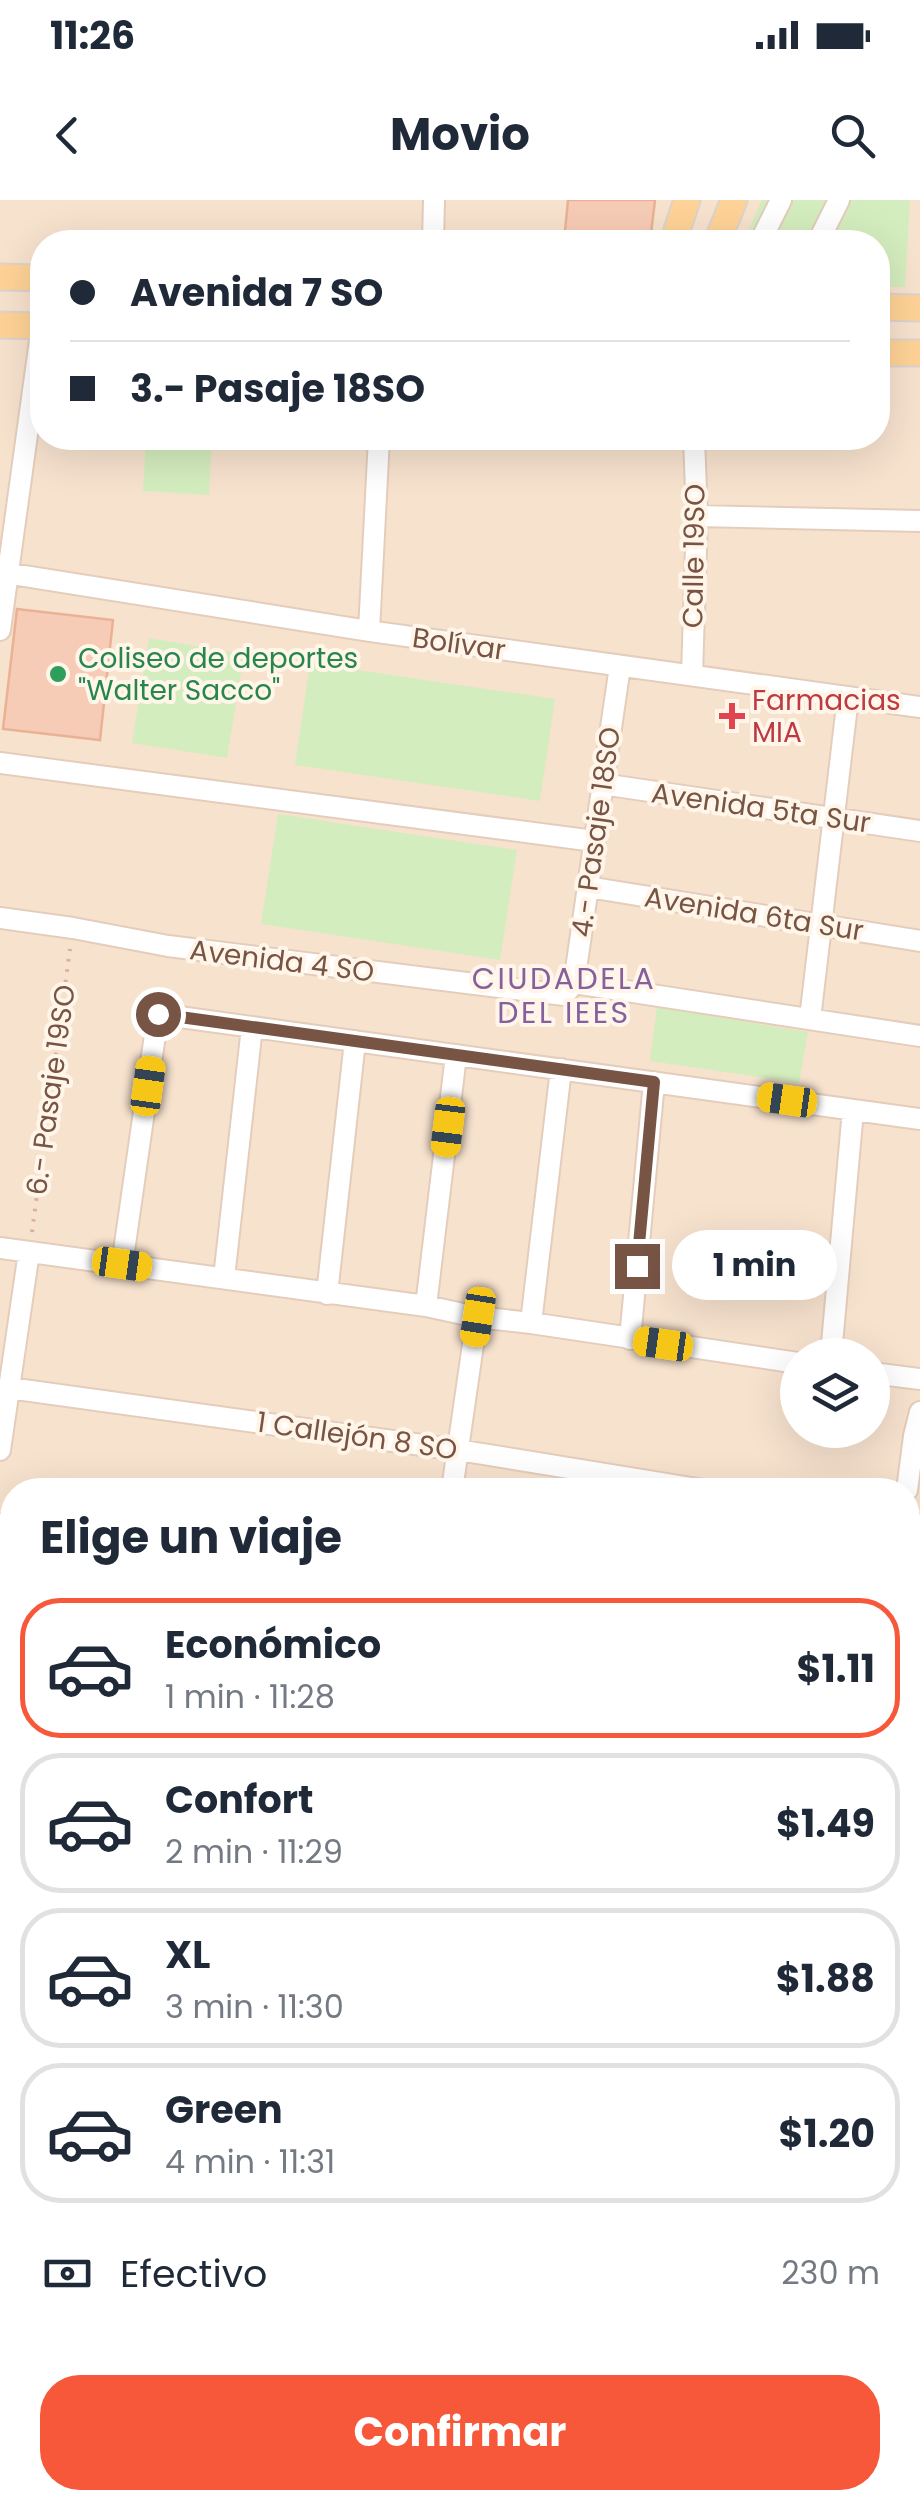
<!DOCTYPE html>
<html lang="es">
<head>
<meta charset="utf-8">
<style>
  :root { --surface:#fff; --page:#f2f2f3; --text:#1f2937; --muted:#747a83; --line:#e0e1e3; --accent:#f65839 }
  body { margin:0; font-family:Poppins,sans-serif; background:var(--page); color:var(--text); height:100vh; display:flex; flex-direction:column; font-size:38px; white-space:nowrap }
  * { box-sizing:border-box; margin:0 }
  p { font-size:32px; color:var(--muted) }
  .icon { flex:none; width:55px; height:55px; fill:none; stroke:currentColor; stroke-width:2; stroke-linecap:round; stroke-linejoin:round }
  .map { position:relative; flex:1; overflow:hidden }
  .sheet { position:absolute; left:0px; top:1278px; width:920px; height:1032px; display:flex; flex-direction:column; background:var(--surface); border-radius:40px 40px 0 0; box-shadow:0 10px 40px #0002 }
  .sheet>* { flex:none }
  .top-card { position:absolute; left:30px; top:30px; width:860px; height:220px; border-radius:40px; box-shadow:0 10px 40px #0002; display:grid; align-content:center; height:220px; padding:0 40px; background:var(--surface) }
  .tools { position:absolute; left:780px; top:1138px; display:grid; gap:20px }
  .tools a { display:grid; place-items:center; width:110px; height:110px; border-radius:50%; background:var(--surface); box-shadow:0 10px 40px #0002; font-size:50px }
  .end { position:absolute; width:45px; height:45px; margin:-22px; border:12px solid #785445; background:#fff; box-shadow:0 0 0 5px #fff }
  .from { border-radius:50% }
  .bubble { position:absolute; height:70px; border-radius:35px; background:var(--surface); box-shadow:0 10px 40px #0002; font-size:32px; font-weight:700; line-height:70px; text-align:center }
  .car { position:absolute; width:30px; height:60px; margin:-30px -15px; border-radius:12px; box-shadow:0 0 8px 2px #0007; background:linear-gradient(#f5c518 24%,#345 0 40%,#f5c518 0 76%,#345 0 86%,#f5c518 0) }
  .top-card b { display:flex; align-items:center; gap:35px; height:95px; font-size:38px }
  .top-card b+b { border-top:2px solid var(--line) }
  .top-card i { width:25px; height:25px; background:var(--text) }
  ul { padding:0; list-style:none }
  li { display:flex; align-items:center; gap:30px; height:140px; margin:0 20px 15px; padding:0 20px; border:5px solid var(--line); border-radius:40px }
  li div { flex:1 }
  li b { display:block; font-size:38px }
  li em { font-style:normal; font-weight:700 }
  li.on { border-color:var(--accent) }
  li>.icon { width:90px; height:90px; stroke-width:1.5 }
  h2 { padding:0 40px; font-size:45px; line-height:120px }
  .pay { display:flex; align-items:center; gap:25px; height:110px; padding:0 40px; font-size:38px }
  .pay p { margin-inline-start:auto }
  .primary-button { display:flex; gap:20px; margin-top:auto; padding:20px 40px }
  .primary-button a { flex:1; height:115px; border-radius:40px; background:var(--accent); color:#fff; font-size:40px; font-weight:700; line-height:115px; text-align:center }
  .status { display:flex; justify-content:space-between; align-items:center; height:70px; padding:0 50px; background:var(--surface); direction:ltr }
  .status svg { height:28px; fill:currentColor }
  header { display:flex; justify-content:space-between; align-items:center; height:130px; padding:0 40px; background:var(--surface); font-size:45px; font-weight:700 }
  .map>svg:first-child { display:block }
  .residential { fill:#f7e2ce; fill-rule:evenodd }
  .green { fill:#d4edbe }
  .building { fill:#f7ccb6; stroke:#ebb194; stroke-width:2.5 }
  .lines { fill:none; stroke-linecap:round; stroke-linejoin:round }
  .minor-casing { stroke:#e4cdbc; stroke-width:24 }
  .major-casing { stroke:#dcd3cf; stroke-width:29 }
  .path { stroke:#dcaf99; stroke-width:4; stroke-dasharray:2.5 8; stroke-linecap:butt }
  .minor { stroke:#fff; stroke-width:20 }
  .major { stroke:#ffd397; stroke-width:25 }
  .route { stroke:#785445; stroke-width:12 }
  .leisure-dot { fill:#2e9e5b; stroke:#fff5e9; stroke-width:4 }
  .health-dot { fill:#e0444e; stroke:#fff5e9; stroke-width:4 }
  .labels { text-anchor:middle; dominant-baseline:central; stroke-width:8; stroke-linejoin:round; paint-order:stroke }
  .street-label { font-size:28px; fill:#785445; stroke:#fff5e9 }
  .leisure-label { font-size:28px; fill:#27864d; stroke:#fff5e9; text-anchor:start }
  .health-label { font-size:28px; fill:#be3a42; stroke:#fff5e9; text-anchor:start }
  .neighbourhood-label { font-size:30px; letter-spacing:2.5px; fill:#85609d; stroke:#fff5e9 }
</style>
</head>
<body>
<div class="status"><b>11:26</b><svg viewBox="0 0 49 12"><path d="M0 12V9h3v3zM5 12V6h3v6zM10 12V3h3v9zM15 12V0h3v12zM26 1h20v11H26zM47 4h2v5h-2z"/></svg></div>
<header><svg class="icon" aria-label="back" viewBox="0 0 24 24"><path d="M15 5l-7 7 7 7"/></svg>Movio<svg class="icon" aria-label="search" viewBox="0 0 24 24"><circle cx="10" cy="10" r="6"/><path d="M15 15l6 6"/></svg></header>
<div class="map">
<svg width="920" height="2309" viewBox="0 0 920 2309">
  <rect width="100%" height="100%" fill="#fff1e1"/>
  <path class="residential" d="M0 0H920V2309H0ZM42 42H878V238H42ZM798 1155H872V1230H798ZM12 1290H908V2298H12Z"/>
  <path class="green" d="M762 0H910L905 87H878V42H743Z
    M146 238H212L209 295 143 291Z
    M149 438 244 454 227 558 132 543Z
    M310 463 555 499 540 601 295 565Z
    M278 614 517 650 500 760 261 724Z
    M657 807 808 832 799 883 650 861Z"/>
  <path class="building" d="M568 0H655L650 42H564Z
    M17 409 113 420 100 540 3 529Z"/>
  <g class="lines">
    <defs>
      <path id="minor" d="M433 42 434 0
        M760 42 781 0
        M818 42 839 0
        M697 316 920 321
        M0 372 369 431 920 507
        M0 430 42 126
        M369 431 379 238
        M692 475 697 316 694 238
        M0 563 594 641
        M602 584 920 631
        M588 687 920 741
        M0 718 73 728 168 746 564 795 574 783 620 466
        M574 783 920 836
        M810 819 848 497
        M0 1048 426 1106 477 1117 531 1123 798 1163
        M122 1065 158 814 920 919
        M224 1078 252 827
        M327 1094 355 841
        M426 1106 456 855
        M531 1123 561 869
        M630 1139 654 882
        M831 1155 853 910
        M872 1173 920 1179
        M9 1188 458 1250 704 1290
        M0 1250 29 1052
        M452 1290 477 1117
        M907 1290 914 1236 920 1212
        M908 1323 920 1325
        M0 1324 12 1326
        M908 1457 920 1459
        M0 1459 12 1461
        M0 1575 12 1577
        M908 1586 920 1588
        M908 1708 920 1709
        M0 1711 12 1713
        M0 1838 12 1840
        M908 1845 920 1847
        M0 1980 12 1982
        M908 1980 920 1982
        M0 2096 12 2098
        M908 2104 920 2106
        M908 2222 920 2223
        M0 2229 12 2231
        M61 2298 68 2309
        M525 2298 616 2309
        M303 2309 305 2298
        M400 2309 401 2298
        M766 2309 768 2298"/>
      <path id="major" d="M673 42 687 0
        M717 42 734 0
        M0 77 42 78
        M878 107 920 108
        M0 125 42 126
        M878 153H920"/>
    </defs>
    <use href="#minor" class="minor-casing"/>
    <use href="#major" class="major-casing"/>
    <path class="path" d="M32 1032 70 749"/>
    <use href="#minor" class="minor"/>
    <use href="#major" class="major"/>
  </g>
  <g class="lines">
    <path class="route" d="M158 814 654 882 637 1066"/>
  </g>
  <circle class="leisure-dot" cx="58" cy="474" r="10"/>
  <path class="health-dot" d="M727 501h10v10h10v10h-10v10h-10v-10h-10v-10h10z"/>
  <g class="labels">
    <g class="street-label">
      <text transform="translate(694 356) rotate(-89)">Calle 19SO</text>
      <text transform="translate(459 444) rotate(8)">Bolívar</text>
      <text transform="translate(761 608) rotate(8)">Avenida 5ta Sur</text>
      <text transform="translate(596 632) rotate(-82)">4.- Pasaje 18SO</text>
      <text transform="translate(754 714) rotate(9)">Avenida 6ta Sur</text>
      <text transform="translate(282 761) rotate(7)">Avenida 4 SO</text>
      <text transform="translate(51 890) rotate(-82)">6.- Pasaje 19SO</text>
      <text transform="translate(357 1236) rotate(8)">1 Callejón 8 SO</text>
    </g>
    <g class="leisure-label">
      <text x="78" y="458">Coliseo de deportes<tspan x="78" dy="32">"Walter Sacco"</tspan></text>
    </g>
    <g class="health-label">
      <text x="752" y="500">Farmacias<tspan x="752" dy="32">MIA</tspan></text>
    </g>
    <g class="neighbourhood-label">
      <text x="564" y="778">CIUDADELA<tspan x="564" dy="34">DEL IEES</tspan></text>
    </g>
  </g>
</svg>
<div class="tools">
<a><svg class="icon" aria-label="layers" viewBox="0 0 24 24"><path d="M12 4l9 5-9 5-9-5zM3 14l9 5 9-5"/></svg></a>
</div>
<i class="end from" style="left:158px;top:814px"></i>
<i class="end" style="left:637px;top:1066px"></i>
<div class="bubble" style="left:672px;top:1030px;width:165px">1 min</div>
<i class="car" style="left:148px;top:886px;rotate:8deg"></i>
<i class="car" style="left:787px;top:900px;rotate:278deg"></i>
<i class="car" style="left:448px;top:927px;rotate:187deg"></i>
<i class="car" style="left:122px;top:1064px;rotate:98deg"></i>
<i class="car" style="left:478px;top:1117px;rotate:189deg"></i>
<i class="car" style="left:663px;top:1144px;rotate:278deg"></i>
<div class="top-card">
<b><i class="from"></i>Avenida 7 SO</b>
<b><i></i>3.- Pasaje 18SO</b>
</div>
<section class="sheet">
<h2>Elige un viaje</h2>
<ul>
<li class="on"><svg class="icon" aria-label="car" viewBox="0 0 24 24"><path d="M5 17H2v-5l4-1 3-4h7l3 4 3 1v5h-3M9 17h6M6 11h13"/><circle cx="7" cy="17" r="2"/><circle cx="17" cy="17" r="2"/></svg><div><b>Económico</b><p>1 min · 11:28</p></div><em>$1.11</em></li>
<li><svg class="icon" aria-label="car" viewBox="0 0 24 24"><path d="M5 17H2v-5l4-1 3-4h7l3 4 3 1v5h-3M9 17h6M6 11h13"/><circle cx="7" cy="17" r="2"/><circle cx="17" cy="17" r="2"/></svg><div><b>Confort</b><p>2 min · 11:29</p></div><em>$1.49</em></li>
<li><svg class="icon" aria-label="car" viewBox="0 0 24 24"><path d="M5 17H2v-5l4-1 3-4h7l3 4 3 1v5h-3M9 17h6M6 11h13"/><circle cx="7" cy="17" r="2"/><circle cx="17" cy="17" r="2"/></svg><div><b>XL</b><p>3 min · 11:30</p></div><em>$1.88</em></li>
<li><svg class="icon" aria-label="car" viewBox="0 0 24 24"><path d="M5 17H2v-5l4-1 3-4h7l3 4 3 1v5h-3M9 17h6M6 11h13"/><circle cx="7" cy="17" r="2"/><circle cx="17" cy="17" r="2"/></svg><div><b>Green</b><p>4 min · 11:31</p></div><em>$1.20</em></li>
</ul>
<div class="pay"><svg class="icon" aria-label="cash" viewBox="0 0 24 24"><path d="M3 7h18v10H3z"/><circle cx="12" cy="12" r="2"/></svg>Efectivo<p>230 m</p></div>
<div class="primary-button"><a>Confirmar</a></div>
</section>
</div>
</body>
</html>
